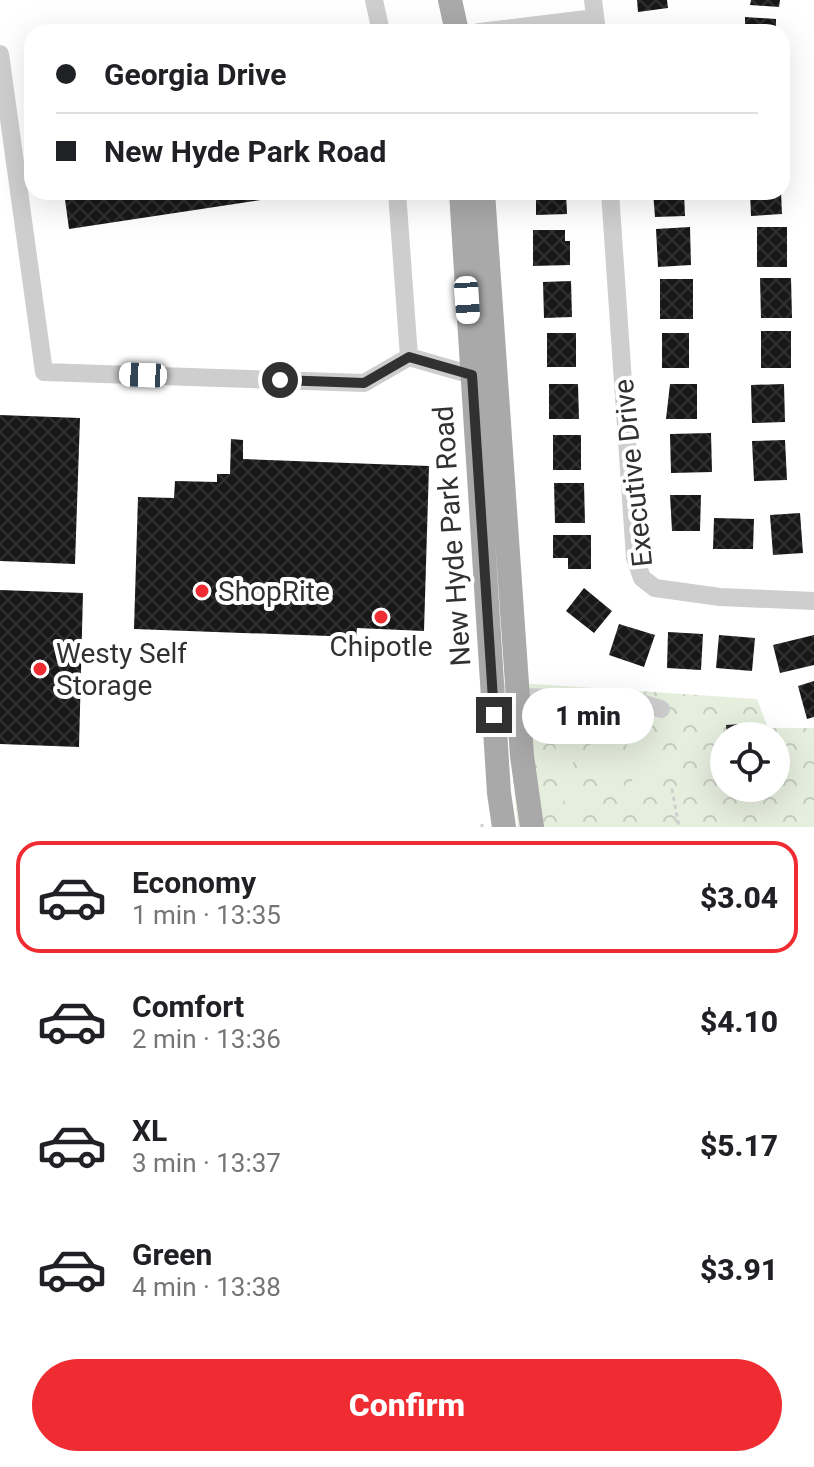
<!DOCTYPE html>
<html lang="en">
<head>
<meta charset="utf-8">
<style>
  :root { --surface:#fff; --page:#f6f6f6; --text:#202124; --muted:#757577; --line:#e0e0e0; --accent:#ef2c32 }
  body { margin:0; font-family:Roboto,sans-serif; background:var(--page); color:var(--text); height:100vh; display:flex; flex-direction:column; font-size:30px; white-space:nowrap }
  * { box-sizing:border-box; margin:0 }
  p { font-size:26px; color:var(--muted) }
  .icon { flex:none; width:44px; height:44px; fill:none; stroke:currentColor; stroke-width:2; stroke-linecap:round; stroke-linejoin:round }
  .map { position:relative; height:827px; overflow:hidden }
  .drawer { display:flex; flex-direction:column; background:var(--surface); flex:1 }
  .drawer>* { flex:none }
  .guide { position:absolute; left:24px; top:24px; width:766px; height:176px; border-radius:24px; box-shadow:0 8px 32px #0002; display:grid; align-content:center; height:176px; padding:0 32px; background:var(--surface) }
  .tools { position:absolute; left:710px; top:722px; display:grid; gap:16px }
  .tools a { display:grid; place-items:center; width:80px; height:80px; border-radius:50%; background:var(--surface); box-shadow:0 8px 32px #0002; font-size:40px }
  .end { position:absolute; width:36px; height:36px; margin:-18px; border:10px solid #313131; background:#fff; box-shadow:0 0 0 4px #fff }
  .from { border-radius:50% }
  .bubble { position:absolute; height:56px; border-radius:28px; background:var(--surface); box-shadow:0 8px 32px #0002; font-size:26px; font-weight:800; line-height:56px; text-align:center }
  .car { position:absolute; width:24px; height:48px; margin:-24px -12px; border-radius:10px; box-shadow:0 0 6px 2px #0007; background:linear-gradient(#fff 24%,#345 0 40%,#fff 0 76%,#345 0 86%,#fff 0) }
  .guide b { display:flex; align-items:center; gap:28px; height:76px; font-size:30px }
  .guide b+b { border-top:2px solid var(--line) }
  .guide i { width:20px; height:20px; background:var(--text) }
  ul { padding:14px 0 0; list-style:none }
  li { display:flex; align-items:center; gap:24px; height:112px; margin:0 16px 12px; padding:0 16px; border:4px solid transparent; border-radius:24px }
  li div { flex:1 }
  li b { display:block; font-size:30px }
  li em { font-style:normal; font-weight:800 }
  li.selected { border-color:var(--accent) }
  li>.icon { width:72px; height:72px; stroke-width:1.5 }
  .cta { display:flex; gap:16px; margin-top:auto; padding:16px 32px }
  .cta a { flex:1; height:92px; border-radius:48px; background:var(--accent); color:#fff; font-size:32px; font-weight:800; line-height:92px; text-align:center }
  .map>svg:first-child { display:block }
  .park { fill:url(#park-crowns); fill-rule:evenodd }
  .garden { fill:#e6eede }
  .building { fill:url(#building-cross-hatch) }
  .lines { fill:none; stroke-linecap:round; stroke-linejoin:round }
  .path { stroke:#cecece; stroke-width:3; stroke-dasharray:4 4; stroke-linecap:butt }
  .minor { stroke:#cecece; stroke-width:18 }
  .major { stroke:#a9a9a9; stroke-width:24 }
  .route { stroke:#313131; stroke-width:10 }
  .poi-dot { fill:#ef2c32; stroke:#fff; stroke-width:3 }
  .labels { text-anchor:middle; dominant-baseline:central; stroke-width:8; stroke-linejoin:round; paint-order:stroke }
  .street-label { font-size:28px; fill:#313131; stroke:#fff }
  .poi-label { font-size:28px; fill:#313131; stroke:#fff; text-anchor:start }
</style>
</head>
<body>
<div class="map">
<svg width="814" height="827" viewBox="0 0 814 827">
  <defs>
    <pattern id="park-crowns" width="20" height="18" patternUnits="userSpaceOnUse" patternTransform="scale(2)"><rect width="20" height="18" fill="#e6eede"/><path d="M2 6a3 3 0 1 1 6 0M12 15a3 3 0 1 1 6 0" fill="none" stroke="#c6cdbf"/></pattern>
    <pattern id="building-cross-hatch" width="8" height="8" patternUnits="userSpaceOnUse" patternTransform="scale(2)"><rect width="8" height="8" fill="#181818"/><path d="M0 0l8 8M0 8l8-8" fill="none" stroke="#313131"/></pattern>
  </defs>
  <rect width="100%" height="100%" fill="#fff"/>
  <path class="park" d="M503 682 757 699 768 728H814V827H518ZM724 736H776V788H724Z"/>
  <path class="garden" d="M651 731 660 787 634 792 625 735Z
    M569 736 574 768 559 770 554 738Z
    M616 737 625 793 599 797 590 741Z
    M575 776 580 808 566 810 561 779Z"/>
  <path class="building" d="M637 0H667L668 8 638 12Z
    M751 0H780L779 7 750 5Z
    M745 17 776 19V32H745Z
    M643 27H675V32H643Z
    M64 192H300V194L69 229Z
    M536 192H566L567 214 536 215Z
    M653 192H684L685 216 655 217Z
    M750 192H781L782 214 751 216Z
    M690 227 691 265 658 267 656 229Z
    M757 227H787V267H757Z
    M533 230H565V241H570V265L533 266Z
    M760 278H791L792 318H761Z
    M660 279H693V319H660Z
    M571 281 572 317 544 318 543 282Z
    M761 331H791V368H761Z
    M547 333H576V367H547Z
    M662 333H689V368H662Z
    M549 384H578L579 419H549Z
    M670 384H697V419H666Z
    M784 384 785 422 752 423 751 385Z
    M0 415 80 418 75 564 0 561Z
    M711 433 712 472 671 473 670 434Z
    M553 435H581V470H553Z
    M231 439 243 440V459L429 466 424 631 357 628 356 637 134 629 138 497 174 498 175 481 217 482V474H230Z
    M785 440 787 480 754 481 752 441Z
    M554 483H584L585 523H555Z
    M670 495H701L700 531H672Z
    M800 513 803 553 773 555 770 515Z
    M714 518 754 519 753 549H713Z
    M553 535H591V569H568V558H553Z
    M584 588 612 611 594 633 566 611Z
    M0 590 83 593 79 747 0 744Z
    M619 624 655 635 644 667 609 655Z
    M668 632 703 634 701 670 667 668Z
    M719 635 755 638 752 671 716 668Z
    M814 635V665L780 673 773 645Z
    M814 681V717L807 719 798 686Z
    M740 724V736H727L726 725Z"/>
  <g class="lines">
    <path class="path" d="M672 789 679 827
      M482 824V827"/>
    <path class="minor" d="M374 0 381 32
      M593 0 597 32
      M479 32 595 18
      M0 54 44 372 364 383 409 357
      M397 192 409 357
      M610 192 635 558 642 578 655 588 720 597 814 601
      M409 357 472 375
      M518 697 632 700 661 709"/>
    <path class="major" d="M450 0 457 32
      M461 192 499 793 504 827
      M483 192 522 756 532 827"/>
  </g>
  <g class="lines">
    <path class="route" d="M280 380 364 383 409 357 472 375 494 715"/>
  </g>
  <g class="poi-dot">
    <circle cx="202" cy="591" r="8"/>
    <circle cx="381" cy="617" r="8"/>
    <circle cx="40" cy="669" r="8"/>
  </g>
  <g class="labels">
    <g class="street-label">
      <text transform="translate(633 473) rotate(-96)">Executive Drive</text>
      <text transform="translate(452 536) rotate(-94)">New Hyde Park Road</text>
    </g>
    <g class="poi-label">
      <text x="218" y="591">ShopRite</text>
      <text x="381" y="646" text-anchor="middle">Chipotle</text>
      <text x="56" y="653">Westy Self<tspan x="56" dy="32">Storage</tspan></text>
    </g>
  </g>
</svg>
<div class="tools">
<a><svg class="icon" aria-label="locate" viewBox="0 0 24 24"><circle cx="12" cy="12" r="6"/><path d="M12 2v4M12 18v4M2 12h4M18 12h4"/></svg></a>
</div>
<i class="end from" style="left:280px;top:380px"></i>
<i class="end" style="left:494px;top:715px"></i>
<div class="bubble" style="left:522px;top:688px;width:132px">1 min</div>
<i class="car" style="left:467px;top:300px;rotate:176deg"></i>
<i class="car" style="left:143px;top:375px;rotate:272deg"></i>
<div class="guide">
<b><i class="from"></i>Georgia Drive</b>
<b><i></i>New Hyde Park Road</b>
</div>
</div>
<section class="drawer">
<ul>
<li class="selected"><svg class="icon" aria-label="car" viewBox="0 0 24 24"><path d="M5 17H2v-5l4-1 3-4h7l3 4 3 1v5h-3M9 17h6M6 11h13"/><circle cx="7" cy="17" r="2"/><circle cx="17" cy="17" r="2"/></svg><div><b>Economy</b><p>1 min · 13:35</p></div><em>$3.04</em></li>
<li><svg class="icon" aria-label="car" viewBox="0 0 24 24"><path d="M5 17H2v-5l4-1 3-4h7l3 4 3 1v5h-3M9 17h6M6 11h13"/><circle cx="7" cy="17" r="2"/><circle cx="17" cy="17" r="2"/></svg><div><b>Comfort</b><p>2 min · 13:36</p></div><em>$4.10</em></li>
<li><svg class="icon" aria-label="car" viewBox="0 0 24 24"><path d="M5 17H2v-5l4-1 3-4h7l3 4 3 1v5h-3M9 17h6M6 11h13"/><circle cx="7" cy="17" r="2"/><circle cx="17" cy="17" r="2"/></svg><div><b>XL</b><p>3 min · 13:37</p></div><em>$5.17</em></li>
<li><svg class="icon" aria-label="car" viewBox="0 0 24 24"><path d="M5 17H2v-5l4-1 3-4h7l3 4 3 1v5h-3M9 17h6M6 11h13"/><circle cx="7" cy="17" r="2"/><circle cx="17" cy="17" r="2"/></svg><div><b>Green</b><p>4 min · 13:38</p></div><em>$3.91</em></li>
</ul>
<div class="cta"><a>Confirm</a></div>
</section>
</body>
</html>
